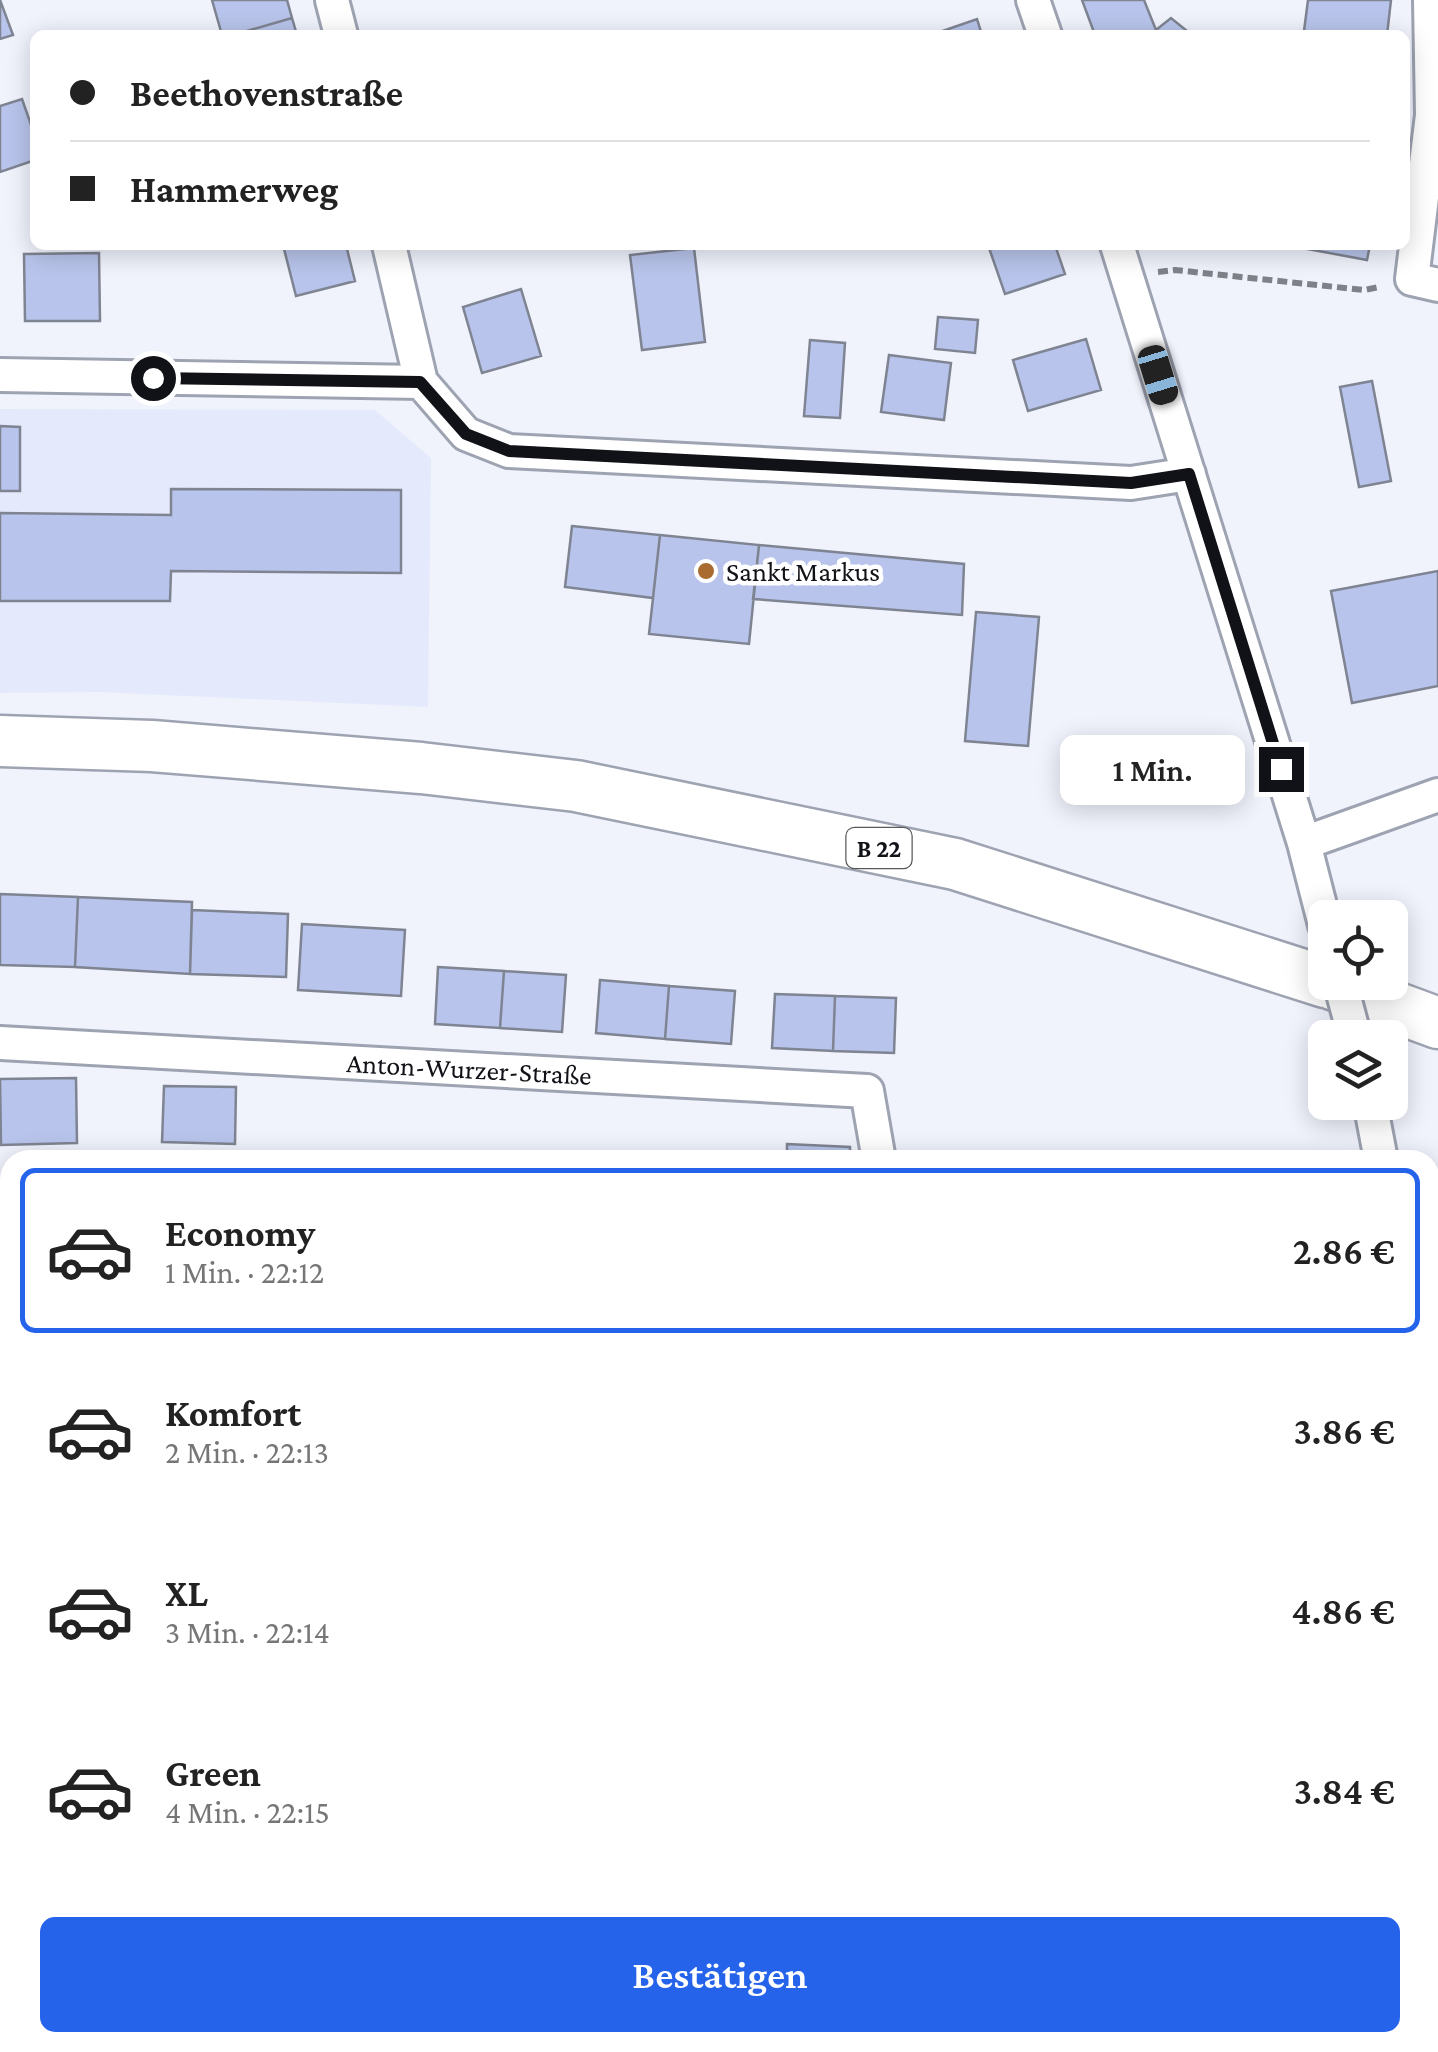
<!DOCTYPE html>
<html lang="de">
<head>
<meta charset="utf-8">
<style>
  :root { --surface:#fff; --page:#f6f6f6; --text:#222; --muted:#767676; --line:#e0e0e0; --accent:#2563eb }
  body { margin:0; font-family:"Crimson Pro",serif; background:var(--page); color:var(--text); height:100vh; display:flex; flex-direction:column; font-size:38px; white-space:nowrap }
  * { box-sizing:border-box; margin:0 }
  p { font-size:32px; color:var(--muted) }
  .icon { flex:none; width:55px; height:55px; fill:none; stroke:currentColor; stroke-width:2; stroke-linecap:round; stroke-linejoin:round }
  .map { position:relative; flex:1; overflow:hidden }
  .details { position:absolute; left:0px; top:1150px; width:1440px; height:902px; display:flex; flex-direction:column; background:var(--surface); border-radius:30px 30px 0 0; box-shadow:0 5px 25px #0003 }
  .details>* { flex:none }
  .guide { position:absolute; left:30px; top:30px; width:1380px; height:220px; border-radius:15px; box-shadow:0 5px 25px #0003; display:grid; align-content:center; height:220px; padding:0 40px; background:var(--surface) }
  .controls { position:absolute; left:1308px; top:900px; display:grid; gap:20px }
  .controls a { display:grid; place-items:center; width:100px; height:100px; border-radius:15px; background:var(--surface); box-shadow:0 5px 25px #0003; font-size:50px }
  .end { position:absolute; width:45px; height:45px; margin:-22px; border:12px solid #111218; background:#fff; box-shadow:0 0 0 5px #fff }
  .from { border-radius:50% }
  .bubble { position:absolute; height:70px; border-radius:15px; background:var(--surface); box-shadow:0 5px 25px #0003; font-size:32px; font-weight:600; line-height:70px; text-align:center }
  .car { position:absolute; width:30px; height:60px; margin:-30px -15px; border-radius:12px; box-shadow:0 0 8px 2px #0007; background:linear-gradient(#222 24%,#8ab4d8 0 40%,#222 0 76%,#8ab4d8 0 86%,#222 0) }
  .guide b { display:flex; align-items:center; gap:35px; height:95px; font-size:38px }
  .guide b+b { border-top:2px solid var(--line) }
  .guide i { width:25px; height:25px; background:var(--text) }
  ul { padding:18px 0 0; list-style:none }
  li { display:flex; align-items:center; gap:30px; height:165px; margin:0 20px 15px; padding:0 20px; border:5px solid transparent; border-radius:15px }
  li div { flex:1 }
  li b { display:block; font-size:38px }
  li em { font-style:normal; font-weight:600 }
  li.active { border-color:var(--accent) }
  li>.icon { width:90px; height:90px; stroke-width:1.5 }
  .button { display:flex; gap:20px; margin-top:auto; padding:20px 40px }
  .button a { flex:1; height:115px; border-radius:15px; background:var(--accent); color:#fff; font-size:40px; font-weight:600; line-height:115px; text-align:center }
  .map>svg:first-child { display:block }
  .built { fill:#e4eafc }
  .building { fill:#b8c4eb; stroke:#7f8492; stroke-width:2.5 }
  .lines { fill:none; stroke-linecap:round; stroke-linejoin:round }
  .street-casing { stroke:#9ea3b2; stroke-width:38 }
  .primary-casing { stroke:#9ea3b2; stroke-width:55 }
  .path { stroke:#7f8189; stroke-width:6; stroke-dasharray:10 5; stroke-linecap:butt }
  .street { stroke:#fff; stroke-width:32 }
  .primary { stroke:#fff; stroke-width:50 }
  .street-bridge-casing { stroke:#9ea3b2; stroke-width:38; stroke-linecap:butt }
  .street-bridge { stroke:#fff; stroke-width:32 }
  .route { stroke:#111218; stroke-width:12 }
  .poi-dot { fill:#a96b30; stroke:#fff; stroke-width:4 }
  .labels { text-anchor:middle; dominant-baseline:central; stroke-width:9; stroke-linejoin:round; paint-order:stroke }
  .shield { fill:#fff; stroke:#58595d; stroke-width:2.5 }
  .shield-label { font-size:25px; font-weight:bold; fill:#111218 }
  .poi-label { font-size:28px; fill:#111218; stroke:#fff; text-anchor:start }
  .street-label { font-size:28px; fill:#111218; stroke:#fff }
</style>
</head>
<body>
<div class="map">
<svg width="1438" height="2052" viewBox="0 0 1438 2052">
  <rect width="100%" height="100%" fill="#f0f3fc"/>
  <path class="built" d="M0 409 375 410 431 458 428 707 100 692 0 693Z
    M0 1442H10V2042L399 2043 397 2052H0Z"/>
  <path class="building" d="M0 0 13 35 0 39Z
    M212 0H287L292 18 233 35H222Z
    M1082 0H1144L1156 30 1171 18 1192 35H1095Z
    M1308 0H1391L1387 35H1336L1304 31Z
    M292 18 297 35H233Z
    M977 19 982 35H931Z
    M22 99 35 136V160L0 172V106Z
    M283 245H346L355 281 296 296Z
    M988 245H1055L1065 274 1005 294Z
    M1286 245H1370L1367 260Z
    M694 248 705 342 642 350 630 255Z
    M99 253 100 321H25L24 254Z
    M521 289 541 356 482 373 463 307Z
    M938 317 978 320 975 353 935 349Z
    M1086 339 1101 390 1028 411 1013 360Z
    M810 340 845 343 840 418 804 416Z
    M889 355 951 363 944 420 881 412Z
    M1372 381 1391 481 1359 487 1340 387Z
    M0 426 20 427V491H0Z
    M171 489 401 490V573L171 571 170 601H0V513L171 515Z
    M572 526 660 535 653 598 565 587Z
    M660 535 759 545 749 644 649 634Z
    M759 545 964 564 962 615 753 599Z
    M1438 571V686L1352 703 1331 591Z
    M976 612 1039 617 1028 746 965 741Z
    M0 894 78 897 75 967 0 965Z
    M78 897 192 902 190 974 75 967Z
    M192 910 288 914 286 977 190 974Z
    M302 924 405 930 401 996 298 990Z
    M438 967 504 971 500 1028 435 1024Z
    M504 971 566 975 562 1032 500 1028Z
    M600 980 669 986 665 1039 596 1033Z
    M669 986 735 991 731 1044 665 1039Z
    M775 994 835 996 833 1051 772 1048Z
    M835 996 896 998 894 1053 833 1051Z
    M76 1078 77 1143 1 1145 0 1079Z
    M164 1086 236 1087 235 1144 162 1142Z
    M787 1144 850 1147V1160H787Z
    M10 1715V1972L0 1969V1753Z
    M539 2042H574L572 2050Z
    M631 2042H670L668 2052H629Z
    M670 2042H709L707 2052H668Z
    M709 2042H748L746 2052H707Z
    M787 2042H834V2052H787Z
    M834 2042H881L880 2052H834Z
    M975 2042H1033V2052H974Z"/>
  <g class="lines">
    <defs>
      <path id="street" d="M332 0 341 35
        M1033 0 1045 35
        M1430 0 1432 115 1412 279 1438 285
        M389 245 421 382 466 434 509 451 1131 483 1189 474
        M1117 245 1304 843 1325 925
        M0 375 421 382
        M1304 843 1438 795
        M0 1043 867 1091 879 1160
        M1370 1102 1381 1160
        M0 1227 10 1228
        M1430 1708H1438
        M438 2052 441 2042
        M926 2052V2042
        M1383 2052V2042"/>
      <path id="primary" d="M0 741 152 746 421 768 576 786 955 864 1325 982
        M1327 982 1438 1023"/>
    </defs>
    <use href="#street" class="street-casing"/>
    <use href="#primary" class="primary-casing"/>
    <path class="path" d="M1158 272 1175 270 1364 290 1379 287"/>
    <use href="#street" class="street"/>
    <use href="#primary" class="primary"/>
    <defs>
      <path id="street-bridge" d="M1340 982 1355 1038"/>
    </defs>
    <use href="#street-bridge" class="street-bridge-casing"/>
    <use href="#street-bridge" class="street-bridge"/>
  </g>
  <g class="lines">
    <path class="route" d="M153 378 420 382 466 434 509 451 1131 483 1189 474 1281 769"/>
  </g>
  <circle class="poi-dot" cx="706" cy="571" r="10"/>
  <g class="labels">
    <rect class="shield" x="846.5" y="828" width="65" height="40" rx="8"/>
    <g class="shield-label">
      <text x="879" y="848">B 22</text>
    </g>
    <g class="poi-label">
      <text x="726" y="571">Sankt Markus</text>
    </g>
    <g class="street-label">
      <text transform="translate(469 1069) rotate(3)">Anton-Wurzer-Straße</text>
    </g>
  </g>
</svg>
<div class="controls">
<a><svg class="icon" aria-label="locate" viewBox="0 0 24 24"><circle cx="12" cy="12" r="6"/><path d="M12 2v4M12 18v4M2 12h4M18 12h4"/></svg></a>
<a><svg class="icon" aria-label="layers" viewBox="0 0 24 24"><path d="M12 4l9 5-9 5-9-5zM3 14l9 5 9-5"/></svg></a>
</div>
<i class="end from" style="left:153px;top:378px"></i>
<i class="end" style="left:1281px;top:769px"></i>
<div class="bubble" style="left:1060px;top:735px;width:185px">1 Min.</div>
<i class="car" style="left:1158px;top:375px;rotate:163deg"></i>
<div class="guide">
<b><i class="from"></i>Beethovenstraße</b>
<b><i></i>Hammerweg</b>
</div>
<section class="details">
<ul>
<li class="active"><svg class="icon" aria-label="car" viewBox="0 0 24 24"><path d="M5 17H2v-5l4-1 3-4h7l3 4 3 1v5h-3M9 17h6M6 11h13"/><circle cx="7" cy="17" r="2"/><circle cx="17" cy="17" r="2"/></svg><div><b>Economy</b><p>1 Min. · 22:12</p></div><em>2.86 €</em></li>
<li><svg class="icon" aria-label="car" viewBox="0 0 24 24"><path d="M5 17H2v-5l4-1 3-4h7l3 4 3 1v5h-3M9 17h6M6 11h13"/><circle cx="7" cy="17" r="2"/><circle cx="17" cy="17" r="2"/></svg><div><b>Komfort</b><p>2 Min. · 22:13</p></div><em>3.86 €</em></li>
<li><svg class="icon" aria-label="car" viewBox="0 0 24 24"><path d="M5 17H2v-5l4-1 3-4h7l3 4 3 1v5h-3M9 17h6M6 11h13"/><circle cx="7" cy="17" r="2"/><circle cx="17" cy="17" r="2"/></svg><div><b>XL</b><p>3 Min. · 22:14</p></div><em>4.86 €</em></li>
<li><svg class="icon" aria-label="car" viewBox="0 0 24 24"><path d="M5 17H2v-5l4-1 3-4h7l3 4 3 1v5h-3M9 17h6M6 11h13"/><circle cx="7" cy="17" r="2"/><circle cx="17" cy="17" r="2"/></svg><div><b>Green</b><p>4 Min. · 22:15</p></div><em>3.84 €</em></li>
</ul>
<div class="button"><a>Bestätigen</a></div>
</section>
</div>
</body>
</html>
